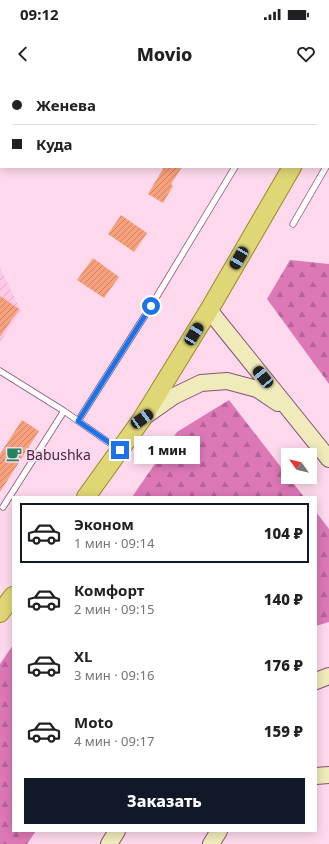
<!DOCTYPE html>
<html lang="ru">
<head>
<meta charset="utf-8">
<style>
  :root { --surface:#fff; --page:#f2f2f2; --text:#202124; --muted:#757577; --line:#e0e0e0; --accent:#111827 }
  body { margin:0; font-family:"Noto Sans",sans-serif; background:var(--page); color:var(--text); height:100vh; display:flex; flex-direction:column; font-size:15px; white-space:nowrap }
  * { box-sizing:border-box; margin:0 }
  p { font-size:13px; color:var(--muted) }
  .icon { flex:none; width:22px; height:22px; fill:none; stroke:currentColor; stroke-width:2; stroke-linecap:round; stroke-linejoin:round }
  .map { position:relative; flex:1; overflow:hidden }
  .drawer { position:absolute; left:12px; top:416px; width:305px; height:336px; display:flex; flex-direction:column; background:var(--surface); border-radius:0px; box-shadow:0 2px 10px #0003 }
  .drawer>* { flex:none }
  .banner { position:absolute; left:0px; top:0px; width:329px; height:88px; box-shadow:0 2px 10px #0003; display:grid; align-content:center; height:88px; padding:0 12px; background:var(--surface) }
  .needle { width:26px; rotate:304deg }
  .controls { position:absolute; left:281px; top:368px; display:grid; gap:8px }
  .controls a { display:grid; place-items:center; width:36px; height:36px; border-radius:0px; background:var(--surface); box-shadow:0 2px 10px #0003; font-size:20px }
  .end { position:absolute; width:18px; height:18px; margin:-9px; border:5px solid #1a73e8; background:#fff; box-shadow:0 0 0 2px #fff }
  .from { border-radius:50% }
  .bubble { position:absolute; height:28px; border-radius:0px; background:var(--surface); box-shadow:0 2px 10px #0003; font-size:13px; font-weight:800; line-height:28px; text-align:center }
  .car { position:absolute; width:12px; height:24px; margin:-12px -6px; border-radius:5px; box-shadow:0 0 3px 1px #0007; background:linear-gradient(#222 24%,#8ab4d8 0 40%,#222 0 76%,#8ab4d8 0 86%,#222 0) }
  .banner b { display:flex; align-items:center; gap:14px; height:38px; font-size:15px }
  .banner b+b { border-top:1px solid var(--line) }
  .banner i { width:10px; height:10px; background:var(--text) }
  ul { padding:7px 0 0; list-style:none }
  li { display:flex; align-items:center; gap:12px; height:60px; margin:0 8px 6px; padding:0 4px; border:2px solid transparent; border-radius:0px }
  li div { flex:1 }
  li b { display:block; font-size:15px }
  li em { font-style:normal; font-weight:800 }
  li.active { border-color:var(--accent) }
  li>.icon { width:36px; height:36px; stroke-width:1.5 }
  .cta { display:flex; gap:8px; margin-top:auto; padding:8px 12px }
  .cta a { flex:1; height:46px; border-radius:0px; background:var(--accent); color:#fff; font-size:16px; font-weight:800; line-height:46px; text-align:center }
  .status { display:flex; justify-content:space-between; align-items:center; height:28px; padding:0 20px; background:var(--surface); direction:ltr }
  .status svg { height:11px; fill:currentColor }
  header { display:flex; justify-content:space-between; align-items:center; height:52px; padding:0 12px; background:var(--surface); font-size:18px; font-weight:800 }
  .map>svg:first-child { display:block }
  .industrial { fill:url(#industrial-furrows) }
  .forest { fill:url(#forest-firs) }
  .building { fill:url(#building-hatch) }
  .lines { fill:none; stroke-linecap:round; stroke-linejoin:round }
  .lane-casing { stroke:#885373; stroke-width:7 }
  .secondary-casing { stroke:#885373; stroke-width:18 }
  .primary-casing { stroke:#9a8926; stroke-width:20 }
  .lane { stroke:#fff; stroke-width:5.5 }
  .secondary { stroke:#efebbb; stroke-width:16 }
  .primary { stroke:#dfd676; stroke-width:18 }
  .route { stroke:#1a73e8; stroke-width:5 }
  .labels { text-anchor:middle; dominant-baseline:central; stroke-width:4; stroke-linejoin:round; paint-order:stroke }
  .poi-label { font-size:14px; fill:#422b39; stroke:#fed9ed; text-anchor:start }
</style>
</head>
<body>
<div class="status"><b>09:12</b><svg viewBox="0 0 49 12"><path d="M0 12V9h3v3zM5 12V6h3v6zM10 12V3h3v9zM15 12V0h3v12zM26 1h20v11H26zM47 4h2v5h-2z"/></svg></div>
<header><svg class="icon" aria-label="back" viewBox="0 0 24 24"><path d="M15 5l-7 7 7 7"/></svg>Movio<svg class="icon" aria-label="heart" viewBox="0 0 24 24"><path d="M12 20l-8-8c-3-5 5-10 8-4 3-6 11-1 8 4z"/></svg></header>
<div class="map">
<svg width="329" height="764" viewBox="0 0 329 764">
  <defs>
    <pattern id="industrial-furrows" width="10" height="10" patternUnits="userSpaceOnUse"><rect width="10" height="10" fill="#fec8e7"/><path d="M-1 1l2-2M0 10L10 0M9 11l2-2" fill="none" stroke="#dbacc7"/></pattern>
    <pattern id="forest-firs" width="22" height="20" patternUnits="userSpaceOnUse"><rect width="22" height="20" fill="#dd78b7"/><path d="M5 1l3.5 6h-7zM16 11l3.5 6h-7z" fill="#b56396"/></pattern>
    <pattern id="building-hatch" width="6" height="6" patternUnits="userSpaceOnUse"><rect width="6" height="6" fill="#f8a17c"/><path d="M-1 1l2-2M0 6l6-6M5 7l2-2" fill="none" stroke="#ca8367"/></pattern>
  </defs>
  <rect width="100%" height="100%" fill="#fed9ed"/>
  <path class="industrial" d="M0 188 21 231 0 262Z"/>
  <path class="forest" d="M290 180 329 184V304L267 219Z
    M229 320 304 417H132L177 352Z
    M316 432 329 449V542L316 546Z
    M13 565V751H36L27 764H0V584Z"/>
  <path class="building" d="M164 87H182L171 104 173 106 163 123 148 114Z
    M121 135 147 153 134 172 108 154Z
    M93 178 119 197 104 218 77 200Z
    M0 216 19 229 0 257Z
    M22 340 39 351 0 412V374Z"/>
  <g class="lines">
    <defs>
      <path id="lane" d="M284 1V0
        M328 84 329 82
        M293 144 326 87
        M0 291 64 331 118 369
        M78 341 151 226 235 87
        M3 427 64 331"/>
      <path id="secondary" d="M209 230 329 379
        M144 337 174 316 201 303 227 301 257 309 278 323
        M316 601 329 596
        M316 696 329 695
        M109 764 117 751
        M211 764 219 751"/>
      <path id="primary" d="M328 27 329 26
        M86 417 142 339 209 230 292 87
        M0 533 13 516"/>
    </defs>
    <use href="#lane" class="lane-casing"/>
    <use href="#secondary" class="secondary-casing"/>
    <use href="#primary" class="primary-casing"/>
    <use href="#lane" class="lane"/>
    <use href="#secondary" class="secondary"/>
    <use href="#primary" class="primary"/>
  </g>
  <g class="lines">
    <path class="route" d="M120 370 78 341 151 226"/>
  </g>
  <defs>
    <symbol id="cafe-bare" viewBox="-9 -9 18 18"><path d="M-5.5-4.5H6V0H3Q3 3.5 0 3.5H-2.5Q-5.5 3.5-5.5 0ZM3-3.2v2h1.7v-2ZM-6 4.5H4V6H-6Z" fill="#1f8660" stroke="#fed9ed" stroke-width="2.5" paint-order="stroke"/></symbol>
  </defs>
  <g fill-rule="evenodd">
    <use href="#cafe-bare" x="3" y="363" width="22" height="22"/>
  </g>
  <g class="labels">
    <g class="poi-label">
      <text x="26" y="374">Babushka</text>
    </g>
  </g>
</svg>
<div class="controls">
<a><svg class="needle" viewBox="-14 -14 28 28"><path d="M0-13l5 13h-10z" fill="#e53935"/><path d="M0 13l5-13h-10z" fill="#757577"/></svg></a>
</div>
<i class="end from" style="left:151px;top:226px"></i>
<i class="end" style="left:120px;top:370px"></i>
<div class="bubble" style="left:134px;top:356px;width:66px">1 мин</div>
<i class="car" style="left:239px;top:178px;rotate:210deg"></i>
<i class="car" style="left:194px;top:254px;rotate:32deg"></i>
<i class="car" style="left:263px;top:297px;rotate:321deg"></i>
<i class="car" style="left:142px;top:339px;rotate:55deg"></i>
<div class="banner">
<b><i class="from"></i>Женева</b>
<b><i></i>Куда</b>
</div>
<section class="drawer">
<ul>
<li class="active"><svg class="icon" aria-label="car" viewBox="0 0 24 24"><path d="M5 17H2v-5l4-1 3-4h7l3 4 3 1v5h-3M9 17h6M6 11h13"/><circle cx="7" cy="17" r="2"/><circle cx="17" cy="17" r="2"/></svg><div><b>Эконом</b><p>1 мин · 09:14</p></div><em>104 ₽</em></li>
<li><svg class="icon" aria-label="car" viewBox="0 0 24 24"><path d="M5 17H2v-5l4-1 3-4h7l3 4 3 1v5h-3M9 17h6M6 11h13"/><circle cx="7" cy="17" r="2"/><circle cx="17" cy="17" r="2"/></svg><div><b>Комфорт</b><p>2 мин · 09:15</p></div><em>140 ₽</em></li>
<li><svg class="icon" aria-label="car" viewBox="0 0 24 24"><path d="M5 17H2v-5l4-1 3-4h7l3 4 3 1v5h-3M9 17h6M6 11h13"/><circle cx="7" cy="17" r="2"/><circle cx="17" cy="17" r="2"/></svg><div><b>XL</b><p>3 мин · 09:16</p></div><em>176 ₽</em></li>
<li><svg class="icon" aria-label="car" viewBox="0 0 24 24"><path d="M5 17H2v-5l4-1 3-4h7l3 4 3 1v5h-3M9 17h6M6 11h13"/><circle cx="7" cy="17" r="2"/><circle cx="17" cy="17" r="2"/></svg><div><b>Moto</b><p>4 мин · 09:17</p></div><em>159 ₽</em></li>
</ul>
<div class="cta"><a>Заказать</a></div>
</section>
</div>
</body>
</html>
